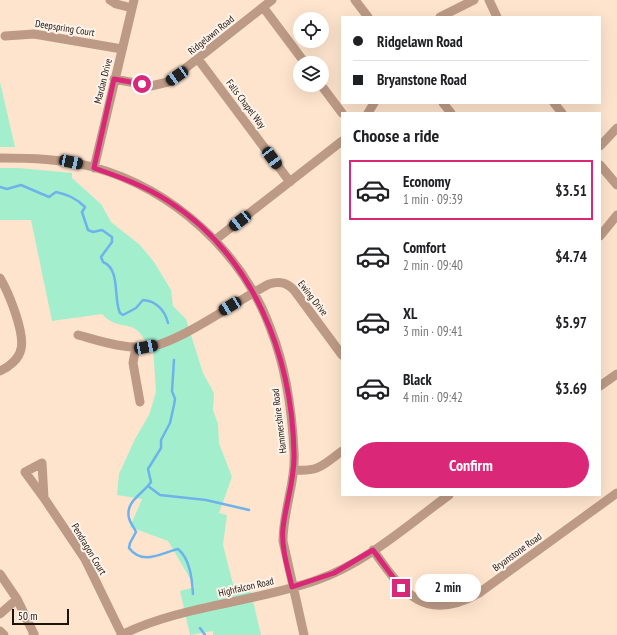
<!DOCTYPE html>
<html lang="en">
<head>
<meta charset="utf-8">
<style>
  :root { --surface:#fff; --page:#f2f2f2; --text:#202124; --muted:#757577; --line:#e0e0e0; --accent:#db2777 }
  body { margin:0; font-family:"PT Sans Narrow",sans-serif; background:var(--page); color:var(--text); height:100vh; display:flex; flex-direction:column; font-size:15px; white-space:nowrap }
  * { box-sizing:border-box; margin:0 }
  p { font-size:13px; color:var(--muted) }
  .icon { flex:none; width:22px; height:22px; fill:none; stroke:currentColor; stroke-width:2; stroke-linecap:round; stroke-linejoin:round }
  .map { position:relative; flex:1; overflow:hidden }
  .side { position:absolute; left:341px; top:112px; width:260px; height:384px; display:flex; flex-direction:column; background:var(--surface); border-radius:0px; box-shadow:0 4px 16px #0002 }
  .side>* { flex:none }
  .banner { position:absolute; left:341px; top:16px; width:260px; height:88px; border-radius:0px; box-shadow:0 4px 16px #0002; display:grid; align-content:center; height:88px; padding:0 12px; background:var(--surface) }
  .tools { position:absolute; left:293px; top:12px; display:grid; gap:8px }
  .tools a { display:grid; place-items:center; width:36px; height:36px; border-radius:50%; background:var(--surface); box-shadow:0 4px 16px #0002; font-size:20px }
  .scale { position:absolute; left:12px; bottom:10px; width:57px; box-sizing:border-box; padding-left:4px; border:2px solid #1c130b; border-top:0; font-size:11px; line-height:14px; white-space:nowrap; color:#1c130b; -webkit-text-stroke:3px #fff4eb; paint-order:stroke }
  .end { position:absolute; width:18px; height:18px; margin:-9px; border:5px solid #db2777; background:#fff; box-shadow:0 0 0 2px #fff }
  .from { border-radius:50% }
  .bubble { position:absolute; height:28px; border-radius:14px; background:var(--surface); box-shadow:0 4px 16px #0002; font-size:13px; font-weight:700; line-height:28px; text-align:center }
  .car { position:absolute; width:12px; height:24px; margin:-12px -6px; border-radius:5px; box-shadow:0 0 3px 1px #0007; background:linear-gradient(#222 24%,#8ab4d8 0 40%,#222 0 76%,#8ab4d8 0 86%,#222 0) }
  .banner b { display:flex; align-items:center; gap:14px; height:38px; font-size:15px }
  .banner b+b { border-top:1px solid var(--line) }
  .banner i { width:10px; height:10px; background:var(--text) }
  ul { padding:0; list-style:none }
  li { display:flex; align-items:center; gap:12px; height:60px; margin:0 8px 6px; padding:0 4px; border:2px solid transparent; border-radius:0px }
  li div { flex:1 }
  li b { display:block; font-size:15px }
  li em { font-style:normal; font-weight:700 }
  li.active { border-color:var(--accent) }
  li>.icon { width:36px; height:36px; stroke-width:1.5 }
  h2 { padding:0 12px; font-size:18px; line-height:48px }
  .action { display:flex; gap:8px; margin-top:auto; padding:8px 12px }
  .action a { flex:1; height:46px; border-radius:24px; background:var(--accent); color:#fff; font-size:16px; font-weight:700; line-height:46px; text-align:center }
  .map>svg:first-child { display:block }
  .green { fill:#a3efcd }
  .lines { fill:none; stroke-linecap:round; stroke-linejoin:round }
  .stream { stroke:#6eb2ec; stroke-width:2.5 }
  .minor { stroke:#bc9a86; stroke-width:9 }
  .route { stroke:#db2777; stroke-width:5 }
  .labels { text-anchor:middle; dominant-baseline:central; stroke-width:4; stroke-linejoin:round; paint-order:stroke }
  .street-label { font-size:10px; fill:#1c130b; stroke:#fff4eb }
</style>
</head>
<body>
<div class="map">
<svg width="617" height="635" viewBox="0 0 617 635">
  <rect width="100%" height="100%" fill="#fee4cd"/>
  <path class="green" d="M0 82 15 147H0Z
    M0 168H19L72 173V178L101 204 111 222 140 245 154 262 171 290 173 306 186 319 203 373 214 393 213 410 218 424 219 443 232 477 219 513 227 515 223 545 234 588 249 584 261 635H213V631L190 635 180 591 195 587 168 541 130 527 142 499 117 495 119 474 135 439 149 415 156 392 153 347C145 344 144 337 138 331 128 322 115 329 102 314L52 321 31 220H0Z"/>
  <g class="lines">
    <path class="stream" d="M0 187 7 189 21 185 49 197 56 192C68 195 76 198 85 207L82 212 88 230 93 232 102 230 112 237V242L101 257 103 262C121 269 113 299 120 313L123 315 136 308 143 300C157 301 165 311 168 323
      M174 360 172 391 175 399 174 405 170 423 161 440V448L148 469 151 482C143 494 125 501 129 518 130 523 134 527 136 532L130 543 129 548C143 566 161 553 178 549 190 559 192 578 193 594
      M148 486 160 495 206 500 249 510
      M200 628 205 635"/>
    <path class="minor" d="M110 0 116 4 132 8
      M355 0 368 17
      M489 0 497 17
      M263 7 305 63
      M440 17 474 0
      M5 36 34 34 122 49
      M198 59 290 182
      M114 79 151 86 168 82 272 0
      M321 85 342 113
      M443 103 451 113
      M554 103 562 113
      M368 113 374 103
      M600 146 617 128
      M0 158C31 158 62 159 93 167 173 189 243 252 271 330 286 368 292 411 294 451 296 482 283 510 283 541L304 635
      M600 165 617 185
      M94 168 134 0
      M600 236 617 215
      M215 240 342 141
      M0 278C9 293 25 333 21 349 19 359 9 367 0 371
      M78 335C100 341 123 349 147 347 178 344 238 300 269 284 279 281 286 282 294 290L342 355
      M136 347 133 363 140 402
      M600 386 617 374
      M294 470C319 472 323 465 342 451
      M44 498 25 472 42 463 44 498 85 559 122 635
      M373 550C403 592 424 624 479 593L617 493
      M0 574 17 599 34 634 33 635
      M0 614 17 599
      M0 631 4 635
      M121 635C182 605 253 603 317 580 366 563 408 525 449 495"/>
  </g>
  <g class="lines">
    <path class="route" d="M142 84 114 79 94 168C120 177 145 186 168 201 253 255 292 355 294 453 295 479 286 502 283 528 281 548 288 568 292 587L334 573 373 550 401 588"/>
  </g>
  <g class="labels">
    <g class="street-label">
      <text transform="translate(65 28) rotate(9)">Deepspring Court</text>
      <text transform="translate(211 35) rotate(-39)">Ridgelawn Road</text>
      <text transform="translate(103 81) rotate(-76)">Mardan Drive</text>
      <text transform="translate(246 104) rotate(53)">Falls Chapel Way</text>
      <text transform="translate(313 298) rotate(52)">Ewing Drive</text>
      <text transform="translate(279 421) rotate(-97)">Hammershire Road</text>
      <text transform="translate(89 549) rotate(59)">Pendragon Court</text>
      <text transform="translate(517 552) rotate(-36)">Bryanstone Road</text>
      <text transform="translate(246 587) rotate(-13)">Highfalcon Road</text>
    </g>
  </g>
</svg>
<div class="tools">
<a><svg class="icon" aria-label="locate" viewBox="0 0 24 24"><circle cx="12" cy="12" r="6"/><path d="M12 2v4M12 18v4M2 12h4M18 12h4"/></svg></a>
<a><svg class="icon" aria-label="layers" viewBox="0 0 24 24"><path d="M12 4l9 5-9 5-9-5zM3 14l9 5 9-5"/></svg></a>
</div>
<div class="scale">50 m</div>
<i class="end from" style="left:142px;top:84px"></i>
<i class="end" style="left:401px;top:588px"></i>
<div class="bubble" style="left:415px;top:574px;width:66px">2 min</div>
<i class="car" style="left:177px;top:76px;rotate:236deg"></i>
<i class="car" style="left:272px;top:158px;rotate:143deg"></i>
<i class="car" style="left:71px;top:162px;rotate:102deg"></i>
<i class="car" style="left:240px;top:221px;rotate:232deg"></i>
<i class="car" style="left:230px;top:306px;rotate:239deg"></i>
<i class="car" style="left:146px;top:347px;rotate:79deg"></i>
<div class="banner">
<b><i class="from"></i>Ridgelawn Road</b>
<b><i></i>Bryanstone Road</b>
</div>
<section class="side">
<h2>Choose a ride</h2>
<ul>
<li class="active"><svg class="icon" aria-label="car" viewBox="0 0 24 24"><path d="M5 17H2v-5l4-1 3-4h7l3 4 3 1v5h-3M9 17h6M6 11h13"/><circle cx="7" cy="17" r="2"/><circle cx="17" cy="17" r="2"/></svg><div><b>Economy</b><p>1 min · 09:39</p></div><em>$3.51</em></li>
<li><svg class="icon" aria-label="car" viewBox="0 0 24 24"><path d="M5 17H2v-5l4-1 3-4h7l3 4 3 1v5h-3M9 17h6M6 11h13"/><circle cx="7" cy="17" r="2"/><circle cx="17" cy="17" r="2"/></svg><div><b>Comfort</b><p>2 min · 09:40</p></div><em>$4.74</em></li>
<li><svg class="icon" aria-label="car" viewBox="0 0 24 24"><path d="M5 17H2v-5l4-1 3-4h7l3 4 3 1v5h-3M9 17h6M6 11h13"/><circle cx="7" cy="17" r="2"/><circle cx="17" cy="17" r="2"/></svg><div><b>XL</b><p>3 min · 09:41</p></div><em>$5.97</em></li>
<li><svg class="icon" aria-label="car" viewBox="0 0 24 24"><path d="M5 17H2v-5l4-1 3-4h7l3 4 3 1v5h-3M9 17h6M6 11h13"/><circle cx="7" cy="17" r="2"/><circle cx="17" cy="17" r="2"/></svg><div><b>Black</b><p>4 min · 09:42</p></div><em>$3.69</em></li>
</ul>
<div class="action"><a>Confirm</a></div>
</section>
</div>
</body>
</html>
